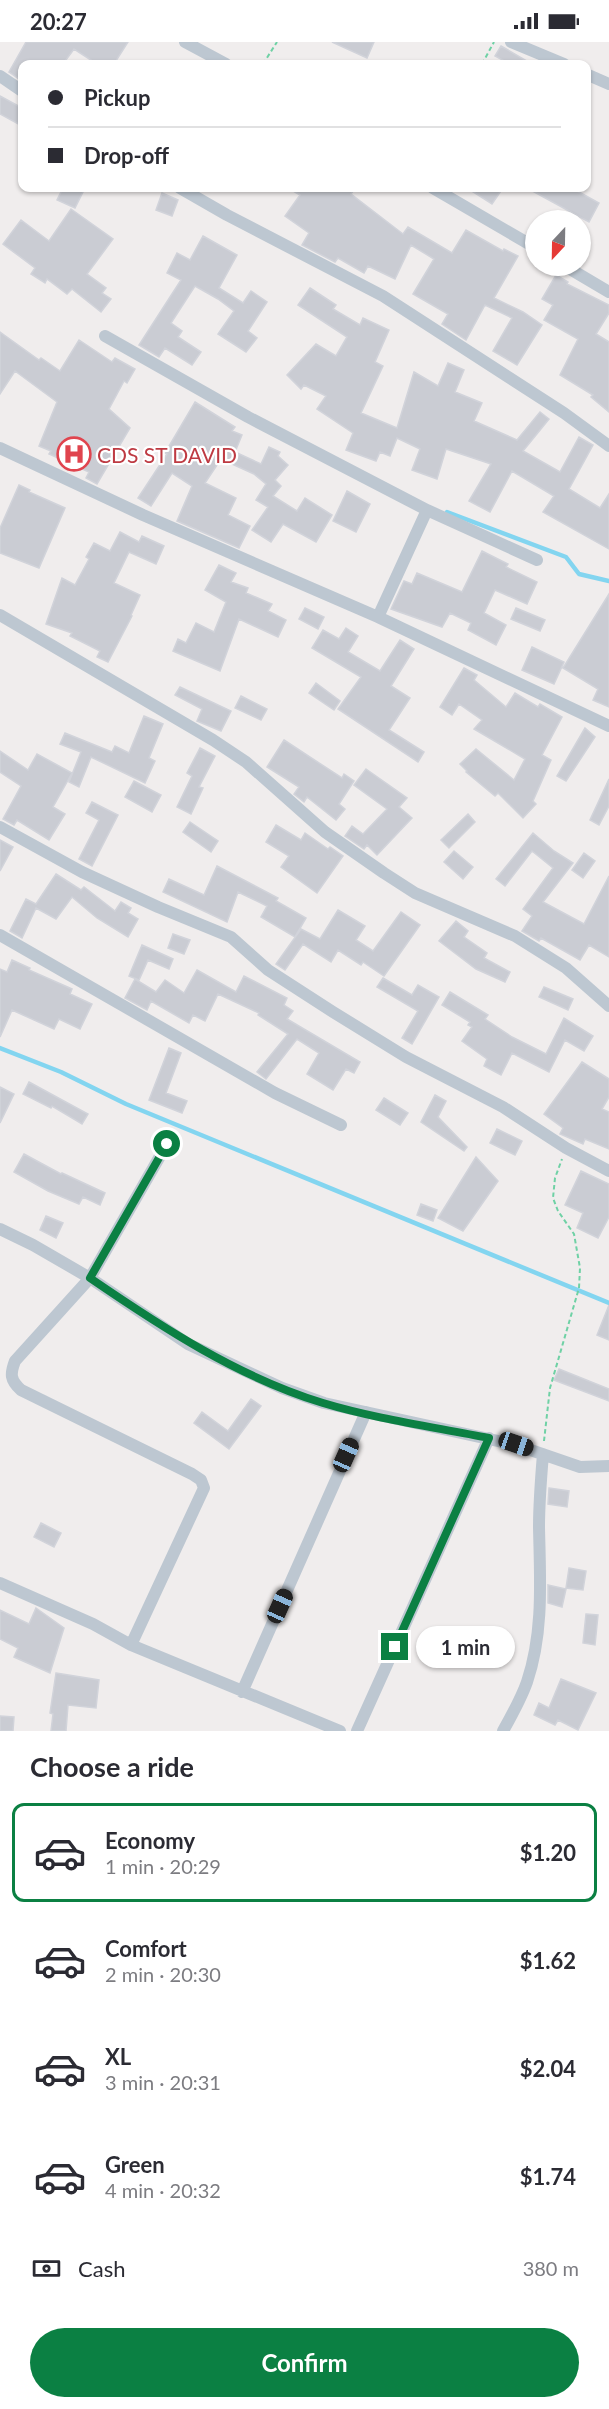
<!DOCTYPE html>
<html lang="en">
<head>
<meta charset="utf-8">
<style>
  :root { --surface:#fff; --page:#f2f2f3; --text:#2b2b33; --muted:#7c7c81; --line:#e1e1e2; --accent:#0b8043 }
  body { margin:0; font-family:Lato,sans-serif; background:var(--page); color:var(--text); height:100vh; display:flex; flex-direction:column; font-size:22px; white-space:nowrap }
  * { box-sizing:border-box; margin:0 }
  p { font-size:20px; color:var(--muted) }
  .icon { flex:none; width:33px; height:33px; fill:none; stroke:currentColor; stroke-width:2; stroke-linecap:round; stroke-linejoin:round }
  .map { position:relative; height:1689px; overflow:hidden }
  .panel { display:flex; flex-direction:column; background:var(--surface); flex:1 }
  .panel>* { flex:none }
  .hud { position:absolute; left:18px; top:18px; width:573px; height:132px; border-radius:12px; box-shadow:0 2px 4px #0004; display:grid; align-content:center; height:132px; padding:0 30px; background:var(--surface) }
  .needle { width:39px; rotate:202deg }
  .controls { position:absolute; left:525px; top:168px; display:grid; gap:12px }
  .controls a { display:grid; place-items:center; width:66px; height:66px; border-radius:50%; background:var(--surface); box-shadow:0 2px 4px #0004; font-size:30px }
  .end { position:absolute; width:27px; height:27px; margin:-14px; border:8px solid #0b8043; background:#fff; box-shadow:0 0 0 3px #fff }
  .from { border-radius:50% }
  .bubble { position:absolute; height:42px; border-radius:21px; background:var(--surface); box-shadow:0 2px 4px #0004; font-size:20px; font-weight:700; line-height:42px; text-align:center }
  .car { position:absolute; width:18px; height:36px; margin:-18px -9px; border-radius:8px; box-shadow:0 0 4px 2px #0007; background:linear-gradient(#222 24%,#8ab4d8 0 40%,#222 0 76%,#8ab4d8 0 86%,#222 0) }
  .hud b { display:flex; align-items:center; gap:21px; height:57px; font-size:22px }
  .hud b+b { border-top:2px solid var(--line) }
  .hud i { width:15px; height:15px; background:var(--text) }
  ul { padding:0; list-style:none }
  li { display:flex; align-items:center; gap:18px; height:99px; margin:0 12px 9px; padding:0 18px; border:3px solid transparent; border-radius:12px }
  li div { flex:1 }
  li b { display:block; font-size:22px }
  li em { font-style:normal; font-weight:700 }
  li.active { border-color:var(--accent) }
  li>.icon { width:54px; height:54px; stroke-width:1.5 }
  h2 { padding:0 30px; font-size:27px; line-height:72px }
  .pay { display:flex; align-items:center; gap:15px; height:66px; padding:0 30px; font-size:22px }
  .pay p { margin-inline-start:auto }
  .cta { display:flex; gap:12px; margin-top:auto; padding:12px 30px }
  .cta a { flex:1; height:69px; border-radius:36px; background:var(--accent); color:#fff; font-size:24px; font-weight:700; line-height:69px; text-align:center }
  .status { display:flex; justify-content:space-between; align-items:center; height:42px; padding:0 30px; background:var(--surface); direction:ltr }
  .status svg { height:16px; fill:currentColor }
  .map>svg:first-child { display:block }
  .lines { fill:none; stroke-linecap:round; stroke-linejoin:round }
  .stream { stroke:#83d5f0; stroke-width:4.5 }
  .building { fill:#caccd3; stroke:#d1d3da; stroke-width:1.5 }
  .path { stroke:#6fd1a5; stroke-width:2; stroke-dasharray:4.5 3; stroke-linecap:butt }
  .street { stroke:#bdc7d1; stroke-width:12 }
  .route { stroke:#0b8043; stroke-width:8 }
  .labels { text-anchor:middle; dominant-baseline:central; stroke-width:4.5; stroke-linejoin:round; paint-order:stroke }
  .health-label { font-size:21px; fill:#be3a42; stroke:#fff; text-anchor:start }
</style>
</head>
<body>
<div class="status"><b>20:27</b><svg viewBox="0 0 49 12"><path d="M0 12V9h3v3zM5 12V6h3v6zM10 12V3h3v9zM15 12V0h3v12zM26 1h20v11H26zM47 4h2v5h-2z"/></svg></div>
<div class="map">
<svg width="609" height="1689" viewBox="0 0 609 1689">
  <rect width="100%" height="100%" fill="#f0eded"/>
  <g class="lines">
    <path class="stream" d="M447 470 566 515 579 532 609 539
      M0 1006 61 1030 126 1062 609 1261"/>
  </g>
  <path class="building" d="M26 0H128L114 22H97L74 7 63 22H22V39L9 30Z
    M332 0H374L367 16Z
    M501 4 532 22H510L495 14Z
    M0 54 22 66V84L0 72Z
    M63 146H85L75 166 57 158Z
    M288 146H355L351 152 403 192 408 185 452 211 466 188 503 209 504 207 518 214 494 256 523 270 542 283 517 323 493 309 512 276 485 263 466 298 442 282 448 272 413 252 434 217 411 203 395 237 368 224 364 231 338 216 335 220 302 203 309 191 285 174 300 153Z
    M467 146H503L492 162Z
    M527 146H572L599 161 589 180Z
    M162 151 178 158 172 174 156 168Z
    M71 167 113 197 87 232 106 246 102 251 111 257 101 270 72 247 67 252 47 237 45 241 31 232 35 226 3 202 21 178 49 199Z
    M203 194 237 213 219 246 243 261 251 249 267 260 248 289 257 296 246 310 218 292 234 269 218 257 195 244 171 281 182 289 178 295 201 310 192 323 165 306 159 315 139 303 181 238 167 231 177 211 190 218Z
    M556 233 568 240 567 242 609 263V271L596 292 609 300V370L591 355 593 353 560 333 578 297 544 278 553 263 542 257Z
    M310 246 336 263 333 267 360 283 363 276 389 288 375 320 383 324 361 371 397 386 414 330 438 344 448 321 464 328 455 350 482 361 474 379 517 398 540 370 549 377 523 409 560 430 579 395 593 403 569 447 600 466 609 452V507L543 470 554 454 512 429 490 470 469 459 491 422 446 407 437 437 412 428 420 407 397 396 390 414 380 410 376 419 346 408 353 391 317 367 326 354 304 343 301 347 287 333 316 302 336 314 347 295 298 263Z
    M0 290 39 318 41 316 60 329 79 298 112 320 115 316 135 327 127 341 124 339 109 367 130 386 97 442 86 436 89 430 49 412 51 409 39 404 57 360 15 329 0 352Z
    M195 360 235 385 232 389 242 393 235 410 261 422 269 405 280 410 278 414 288 423 275 438 281 444 273 454 297 469 305 456 332 473 316 500 283 482 271 500 252 488 268 465 256 458 266 442 254 432 221 417 205 441 236 456 228 473 250 484 239 506 177 479 192 444 172 431 151 464 138 456 167 412 165 411Z
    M19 443 30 448 29 450 65 466 39 526 0 511V486Z
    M347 449 370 462 356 490 333 479Z
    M120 490 139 500 142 494 164 504 156 522 129 510 114 541 140 553 131 573 132 574 108 620 97 615 100 609 70 594 72 591 46 582 62 536 75 543 89 517 86 515 94 501 110 509Z
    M482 509 508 522 506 525 537 540 527 562 495 548 484 571 506 583 496 603 468 588 471 581 450 571 442 585 391 567 404 539 412 542 417 531 462 550Z
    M219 523 236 531 231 540 248 546 246 551 272 562 268 569 286 578 278 595 239 577 220 629 173 609 178 597 186 601 196 581 214 590 226 560 205 548Z
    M609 552V665L593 658 598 647 563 626Z
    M305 566 324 575 318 587 299 577Z
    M516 566 545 578 540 589 511 577Z
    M346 586 358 594 348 610 380 629 400 598 414 607 391 644 410 656 389 688 424 710 418 720 338 667 361 635 312 606 323 588 339 597Z
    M532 605 564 620 554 642 522 628Z
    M464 626 477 633 474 638 506 665 515 651 538 665 540 662 562 675 542 713 551 718 533 759 536 762 523 776 498 751 495 754 466 730 467 729 460 722 476 707 514 738 525 717 474 687 482 678 459 662 452 673 440 665Z
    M316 641 340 659 334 668 309 651Z
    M180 645 231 669 221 689 197 679 202 667 175 653Z
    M241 654 267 667 261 678 235 666Z
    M144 674 163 682 149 716 155 719 145 741 91 715 79 745 69 740 81 710 60 702 65 691 112 710 115 704 129 711Z
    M585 686 595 695 566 739 557 734Z
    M284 698 342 736 344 732 354 739 339 762 345 767 336 778 307 755 304 760 294 752 299 745 267 725Z
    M200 706 215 714 199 745 203 746 191 772 177 765 192 734 187 731Z
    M0 709 28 728 37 712 72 731 53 765 65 772 49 798 17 778 14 783 3 777 21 744 0 730Z
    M366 727 407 756 399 765 412 776 377 813 367 803 364 807 345 794 352 784 363 792 387 767 354 743Z
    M609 737V764L599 783 590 778Z
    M134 739 161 753 152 770 125 755Z
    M92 760 118 773 92 824 79 817 99 778 86 771Z
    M468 772 475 780 449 806 441 798Z
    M190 780 218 799 211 810 183 790Z
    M276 783 301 798 305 791 328 807 330 805 343 814 317 851 281 825 289 814 266 800Z
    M533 791 554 809 573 821 543 860 584 882 609 834V915L589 903 580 918 541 896 539 899 522 889 532 874 523 867 553 826 532 809 505 844 496 837Z
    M0 798 13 805 0 829Z
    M454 809 473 825 463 837 444 820Z
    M584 811 595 819 583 836 572 828Z
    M217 824 278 856 276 859 306 876 295 895 261 875 267 864 238 850 227 880 163 850 169 837 204 853Z
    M56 832 81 848 84 845 115 869 121 860 131 866 128 871 138 877 128 895 97 876 72 855 56 877 36 866 22 896 10 889 26 857 36 862Z
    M338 868 365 884 356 898 373 909 401 870 420 883 384 934 363 920 361 923 338 908 331 920 303 902 285 928 276 922 301 887 320 897Z
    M456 879 468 889 464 895 487 911 484 916 510 930 505 940 476 927 439 899Z
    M173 892 190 898 184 912 168 906Z
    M142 903 173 917 169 927 148 918 139 938 129 934Z
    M12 918 30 926 29 928 72 947 70 952 92 962 80 987 59 977 54 987 12 968 0 995V927L7 930Z
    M197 928 236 950 244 934 287 956 284 963 293 969 287 977 360 1020 354 1031 346 1027 333 1048 307 1032 319 1011 297 997 266 1037 257 1030 288 992 258 973 259 971 218 952 205 979 193 973 189 981 151 959 147 968 125 956 135 937 156 950 165 938 184 951Z
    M383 936 412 953 418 943 439 955 412 1002 402 996 418 969 377 945Z
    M544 945 573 957 568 968 539 955Z
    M450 950 488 973 485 977 512 995 546 1012 564 976 593 994 584 1009 565 998 549 1030 512 1011 501 1033 484 1024 487 1017 462 999 472 985 468 983 470 980 442 963Z
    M169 1006 181 1011 166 1051 187 1059 182 1071 149 1058Z
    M582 1020 609 1037V1055L602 1067 609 1070V1107L585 1097 583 1102 560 1092 563 1086 544 1072Z
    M29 1040 88 1072 82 1082 52 1064 51 1066 23 1052Z
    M0 1045 14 1052 0 1081Z
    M435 1053 446 1059 438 1075 467 1105 464 1109 421 1080Z
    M384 1056 408 1071 400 1083 376 1068Z
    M497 1087 522 1099 515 1113 490 1101Z
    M24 1112 61 1132 62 1131 105 1151 100 1163 83 1155 79 1162 48 1149 14 1130Z
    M476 1115 498 1139 463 1189 438 1176Z
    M581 1129 609 1142V1175L598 1196 577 1186 583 1171 565 1163Z
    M421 1162 437 1168 433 1179 417 1173Z
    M46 1174 63 1181 56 1196 40 1188Z
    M609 1263V1298L597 1293Z
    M559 1327 609 1347V1359L554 1338Z
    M251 1357 261 1364 229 1407 194 1381 202 1370 228 1389Z
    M549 1446 569 1449 567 1465 548 1462Z
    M41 1481 61 1491 54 1505 34 1495Z
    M569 1526 586 1529 583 1548 566 1546Z
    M548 1543 566 1547 562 1565 548 1561Z
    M36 1566 64 1586 50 1631 14 1615 18 1606 0 1597V1568L29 1582Z
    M586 1572 598 1573 595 1603 583 1601Z
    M56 1631 99 1638 96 1666 68 1663 66 1689H51L53 1672 50 1671Z
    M561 1637 596 1651 578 1688 558 1678 555 1683 534 1673 539 1661 549 1666Z
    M0 1674 14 1675 13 1689H0Z"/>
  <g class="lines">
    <path class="path" d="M263 22 277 0
      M482 22 494 0
      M544 1399 550 1346 579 1246 580 1226 574 1192 558 1169 553 1156 555 1136 562 1117"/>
    <path class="street" d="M185 0 226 22
      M511 0 564 22
      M586 32 609 42
      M0 34 22 49
      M180 146 227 173 383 254 564 371 609 404
      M433 146 536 206
      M565 224 609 250
      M105 294 248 375 427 468 537 518
      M0 406 143 473 378 575 609 684
      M0 573 213 698 246 720 325 790 384 831 415 851 515 894 566 926 609 964
      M378 575 427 468
      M0 785 82 830 158 865 231 895 268 928 333 970 406 1015 503 1065 566 1106 609 1129
      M0 893 275 1051 341 1083
      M0 1187 33 1203 90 1236 188 1302 282 1346 324 1361 516 1403 580 1425 609 1424
      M0 1541 93 1582 131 1603 340 1689
      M131 1603 204 1446 201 1438 192 1432 21 1348C10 1338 10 1332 15 1319L90 1236 167 1102
      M242 1650 366 1370
      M357 1689 489 1396
      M503 1689C512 1673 521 1657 527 1640 544 1590 540 1536 539 1485 539 1460 541 1436 543 1412"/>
  </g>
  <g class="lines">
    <path class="route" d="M167 1102 90 1236C163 1286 238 1335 323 1361 376 1377 434 1385 489 1396L395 1605"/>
  </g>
  <defs>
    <symbol id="hospital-ring" viewBox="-11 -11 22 22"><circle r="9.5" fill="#fff" stroke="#e0444e" stroke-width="1.5"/><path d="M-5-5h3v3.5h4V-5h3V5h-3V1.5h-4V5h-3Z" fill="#e0444e"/></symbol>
  </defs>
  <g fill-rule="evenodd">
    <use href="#hospital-ring" x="55" y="393" width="38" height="38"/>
  </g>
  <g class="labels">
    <g class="health-label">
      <text x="97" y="412">CDS ST DAVID</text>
    </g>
  </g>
</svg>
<div class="controls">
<a><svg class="needle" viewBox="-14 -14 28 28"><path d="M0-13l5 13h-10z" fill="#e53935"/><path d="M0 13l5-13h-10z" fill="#7c7c81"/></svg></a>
</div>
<i class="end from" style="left:167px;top:1102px"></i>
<i class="end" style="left:395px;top:1605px"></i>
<div class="bubble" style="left:416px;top:1584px;width:99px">1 min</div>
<i class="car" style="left:516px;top:1402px;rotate:109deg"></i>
<i class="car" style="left:346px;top:1413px;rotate:24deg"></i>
<i class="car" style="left:280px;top:1564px;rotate:24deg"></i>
<div class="hud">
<b><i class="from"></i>Pickup</b>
<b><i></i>Drop-off</b>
</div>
</div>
<section class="panel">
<h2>Choose a ride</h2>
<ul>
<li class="active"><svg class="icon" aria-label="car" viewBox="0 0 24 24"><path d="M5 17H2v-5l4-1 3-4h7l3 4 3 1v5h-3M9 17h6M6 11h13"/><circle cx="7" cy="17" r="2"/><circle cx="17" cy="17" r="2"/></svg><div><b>Economy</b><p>1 min · 20:29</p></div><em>$1.20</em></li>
<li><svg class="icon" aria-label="car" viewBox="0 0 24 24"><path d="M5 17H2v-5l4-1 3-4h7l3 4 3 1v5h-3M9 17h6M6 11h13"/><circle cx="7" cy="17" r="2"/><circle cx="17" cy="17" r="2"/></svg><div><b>Comfort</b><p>2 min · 20:30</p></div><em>$1.62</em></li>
<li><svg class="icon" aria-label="car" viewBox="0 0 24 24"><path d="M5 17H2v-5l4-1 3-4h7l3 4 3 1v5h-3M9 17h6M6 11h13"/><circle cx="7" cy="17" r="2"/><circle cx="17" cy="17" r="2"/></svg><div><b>XL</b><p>3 min · 20:31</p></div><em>$2.04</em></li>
<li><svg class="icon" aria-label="car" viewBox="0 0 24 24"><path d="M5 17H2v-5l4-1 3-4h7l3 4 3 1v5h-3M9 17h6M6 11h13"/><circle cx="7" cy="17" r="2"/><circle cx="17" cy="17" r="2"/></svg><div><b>Green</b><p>4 min · 20:32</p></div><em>$1.74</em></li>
</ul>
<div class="pay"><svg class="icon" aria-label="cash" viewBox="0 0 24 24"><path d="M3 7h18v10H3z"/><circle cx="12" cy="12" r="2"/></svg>Cash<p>380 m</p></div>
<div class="cta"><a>Confirm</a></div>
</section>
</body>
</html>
